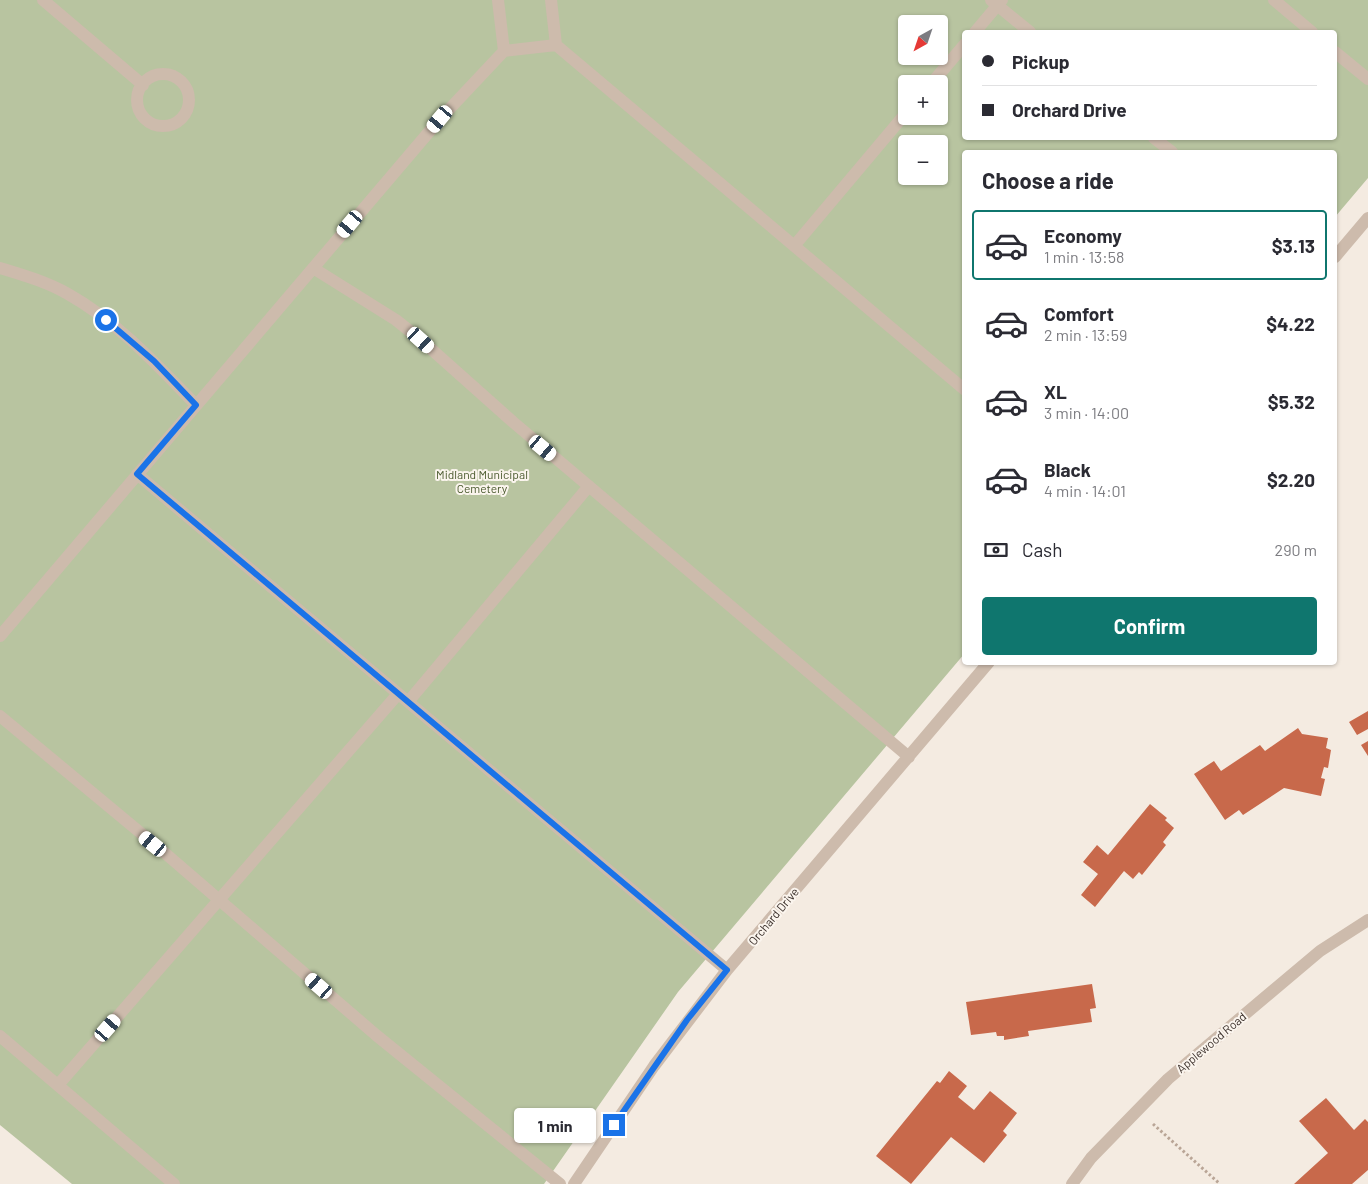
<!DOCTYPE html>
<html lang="en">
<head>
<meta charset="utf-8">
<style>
  :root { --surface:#fff; --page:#f2f2f3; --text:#2b2b33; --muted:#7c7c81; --line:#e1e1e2; --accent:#0f766e }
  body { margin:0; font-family:Barlow,sans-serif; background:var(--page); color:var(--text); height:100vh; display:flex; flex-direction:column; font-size:19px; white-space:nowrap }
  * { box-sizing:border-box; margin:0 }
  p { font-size:16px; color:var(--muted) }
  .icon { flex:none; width:28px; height:28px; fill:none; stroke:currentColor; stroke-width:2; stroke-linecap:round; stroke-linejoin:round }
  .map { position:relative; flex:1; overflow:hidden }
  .sheet { position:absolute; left:962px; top:150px; width:375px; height:515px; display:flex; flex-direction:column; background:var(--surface); border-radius:5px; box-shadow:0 1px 4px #0004 }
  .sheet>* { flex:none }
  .hud { position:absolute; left:962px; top:30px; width:375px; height:110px; border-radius:5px; box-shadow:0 1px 4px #0004; display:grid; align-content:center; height:110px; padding:0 20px; background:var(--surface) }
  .needle { width:32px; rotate:220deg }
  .buttons { position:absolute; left:898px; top:15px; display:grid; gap:10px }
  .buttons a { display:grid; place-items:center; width:50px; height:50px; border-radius:5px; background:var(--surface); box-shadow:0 1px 4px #0004; font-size:25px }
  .end { position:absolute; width:22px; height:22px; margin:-11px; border:6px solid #1a73e8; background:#fff; box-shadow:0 0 0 2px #fff }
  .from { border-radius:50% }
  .bubble { position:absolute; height:35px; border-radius:5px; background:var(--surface); box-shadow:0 1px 4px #0004; font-size:16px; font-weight:700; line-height:35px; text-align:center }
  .car { position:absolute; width:15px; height:30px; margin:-15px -8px; border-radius:6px; box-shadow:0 0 4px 1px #0007; background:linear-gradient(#fff 24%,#345 0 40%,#fff 0 76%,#345 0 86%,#fff 0) }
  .hud b { display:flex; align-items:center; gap:18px; height:48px; font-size:19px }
  .hud b+b { border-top:1px solid var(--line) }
  .hud i { width:12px; height:12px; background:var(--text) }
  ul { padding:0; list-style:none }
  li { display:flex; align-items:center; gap:15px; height:70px; margin:0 10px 8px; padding:0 10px; border:2px solid transparent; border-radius:5px }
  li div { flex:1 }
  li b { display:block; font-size:19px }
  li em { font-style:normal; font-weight:700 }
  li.on { border-color:var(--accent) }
  li>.icon { width:45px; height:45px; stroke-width:1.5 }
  h2 { padding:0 20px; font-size:22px; line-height:60px }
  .pay { display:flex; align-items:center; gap:12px; height:55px; padding:0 20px; font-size:19px }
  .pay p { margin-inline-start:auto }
  .primary-button { display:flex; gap:10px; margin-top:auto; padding:10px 20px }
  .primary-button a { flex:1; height:58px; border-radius:5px; background:var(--accent); color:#fff; font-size:20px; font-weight:700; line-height:58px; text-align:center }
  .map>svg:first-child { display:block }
  .green { fill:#b8c4a0; fill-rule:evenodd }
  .building { fill:#c8694b }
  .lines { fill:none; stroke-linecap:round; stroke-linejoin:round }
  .path { stroke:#b9a596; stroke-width:3; stroke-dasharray:2.5 2.5; stroke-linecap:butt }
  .minor { stroke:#cdbbac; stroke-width:12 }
  .route { stroke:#1a73e8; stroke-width:6 }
  .labels { text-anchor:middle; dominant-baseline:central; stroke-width:4; stroke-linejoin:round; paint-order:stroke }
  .park-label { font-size:12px; fill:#4a5a2e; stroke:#fbf5ee }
  .street-label { font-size:12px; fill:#3b302b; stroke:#fbf5ee }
</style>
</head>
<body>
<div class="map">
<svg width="1368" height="1184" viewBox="0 0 1368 1184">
  <rect width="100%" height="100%" fill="#f4ebe1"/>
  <path class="green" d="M0 0H1368V178L1335 217V152H965V653L678 992 544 1184H72L0 1125ZM906 24H939V56H906ZM965 32H1335V138H965ZM906 84H939V116H906ZM906 144H939V176H906Z"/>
  <path class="building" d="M1368 711V729L1357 735 1349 722Z
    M1298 728 1302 734 1328 738 1326 748 1331 750 1328 768 1324 767 1321 778 1325 779 1321 796 1284 788 1243 815 1239 810 1225 820 1194 774 1214 761 1221 771 1260 745 1265 751Z
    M1368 741V756L1361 745Z
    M1150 804 1167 818 1165 820 1174 828 1163 842 1166 845 1142 875 1139 872 1133 879 1124 871 1095 907 1081 895 1098 874 1083 862 1097 845 1108 855Z
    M1092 984 1096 1008 1090 1009 1092 1022 1028 1031 1029 1036 1004 1040V1036H997L996 1032 971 1035 966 1002Z
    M949 1071 967 1086 958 1097 974 1110 990 1091 1017 1113 1003 1131 1007 1135 984 1163 951 1137 911 1184 876 1156 937 1081 940 1083Z
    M1326 1098 1354 1130 1365 1119 1368 1122V1170L1352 1184H1294L1328 1153 1299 1121Z"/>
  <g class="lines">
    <path class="path" d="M1153 1124 1220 1184"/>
    <path class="minor" d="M43 0 143 85
      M498 0 504 51
      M991 0 1030 32
      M1274 0 1312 32
      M975 32 1002 0
      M556 45 965 390
      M1335 52 1368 79
      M137 100a26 26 0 1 1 52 0a26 26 0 1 1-52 0Z
      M931 84 965 44
      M1154 138 1172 152
      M794 246 906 113
      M1335 257 1368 218
      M0 268C23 275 47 282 68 294 118 322 157 365 196 405
      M313 268 396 320 421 340 513 422 909 757
      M137 474 727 970
      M0 636 440 119 504 51 556 45 551 0
      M408 702 589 486
      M0 716 166 854 376 1035 560 1184
      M0 1036 174 1184
      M58 1085 398 694
      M574 1184 654 1066 727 970 989 662
      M1072 1184 1091 1158 1168 1079 1320 951 1368 920"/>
  </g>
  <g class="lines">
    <path class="route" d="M106 320 154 361 196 405 137 474 727 970 687 1020 614 1125"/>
  </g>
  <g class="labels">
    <g class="park-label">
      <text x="482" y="474">Midland Municipal<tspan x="482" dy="14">Cemetery</tspan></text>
    </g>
    <g class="street-label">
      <text transform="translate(773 916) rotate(-50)">Orchard Drive</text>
      <text transform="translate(1211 1042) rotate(-40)">Applewood Road</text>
    </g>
  </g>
</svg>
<div class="buttons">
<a><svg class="needle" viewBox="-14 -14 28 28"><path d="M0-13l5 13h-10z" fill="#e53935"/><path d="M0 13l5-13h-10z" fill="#7c7c81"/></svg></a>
<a>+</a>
<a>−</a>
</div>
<i class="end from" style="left:106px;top:320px"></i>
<i class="end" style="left:614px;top:1125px"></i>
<div class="bubble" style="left:514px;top:1108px;width:82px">1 min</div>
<i class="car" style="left:440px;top:119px;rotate:220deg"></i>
<i class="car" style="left:350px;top:224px;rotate:220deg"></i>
<i class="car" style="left:421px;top:340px;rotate:132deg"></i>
<i class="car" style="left:543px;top:448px;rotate:130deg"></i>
<i class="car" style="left:153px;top:844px;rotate:309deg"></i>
<i class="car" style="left:319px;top:986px;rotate:311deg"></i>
<i class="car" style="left:108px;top:1028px;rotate:41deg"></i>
<div class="hud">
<b><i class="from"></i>Pickup</b>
<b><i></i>Orchard Drive</b>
</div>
<section class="sheet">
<h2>Choose a ride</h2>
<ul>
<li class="on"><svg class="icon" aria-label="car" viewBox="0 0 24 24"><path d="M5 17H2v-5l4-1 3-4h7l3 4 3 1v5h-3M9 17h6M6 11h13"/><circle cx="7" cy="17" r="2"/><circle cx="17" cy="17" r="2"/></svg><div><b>Economy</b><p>1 min · 13:58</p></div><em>$3.13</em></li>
<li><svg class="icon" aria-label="car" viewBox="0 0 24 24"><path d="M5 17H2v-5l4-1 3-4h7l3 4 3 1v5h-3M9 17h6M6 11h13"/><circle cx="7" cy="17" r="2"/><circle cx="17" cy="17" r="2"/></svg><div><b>Comfort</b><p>2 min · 13:59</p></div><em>$4.22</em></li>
<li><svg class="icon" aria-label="car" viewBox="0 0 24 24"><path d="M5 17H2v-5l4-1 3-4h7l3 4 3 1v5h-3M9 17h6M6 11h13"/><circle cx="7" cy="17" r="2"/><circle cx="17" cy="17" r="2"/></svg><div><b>XL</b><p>3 min · 14:00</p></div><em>$5.32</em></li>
<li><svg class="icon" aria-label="car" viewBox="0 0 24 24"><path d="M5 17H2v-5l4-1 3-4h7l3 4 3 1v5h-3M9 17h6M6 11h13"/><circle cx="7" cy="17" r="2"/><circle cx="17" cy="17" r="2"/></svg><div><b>Black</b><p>4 min · 14:01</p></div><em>$2.20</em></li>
</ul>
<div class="pay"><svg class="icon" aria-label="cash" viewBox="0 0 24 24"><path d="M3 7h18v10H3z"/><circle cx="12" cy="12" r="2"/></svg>Cash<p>290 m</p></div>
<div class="primary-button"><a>Confirm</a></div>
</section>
</div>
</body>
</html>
